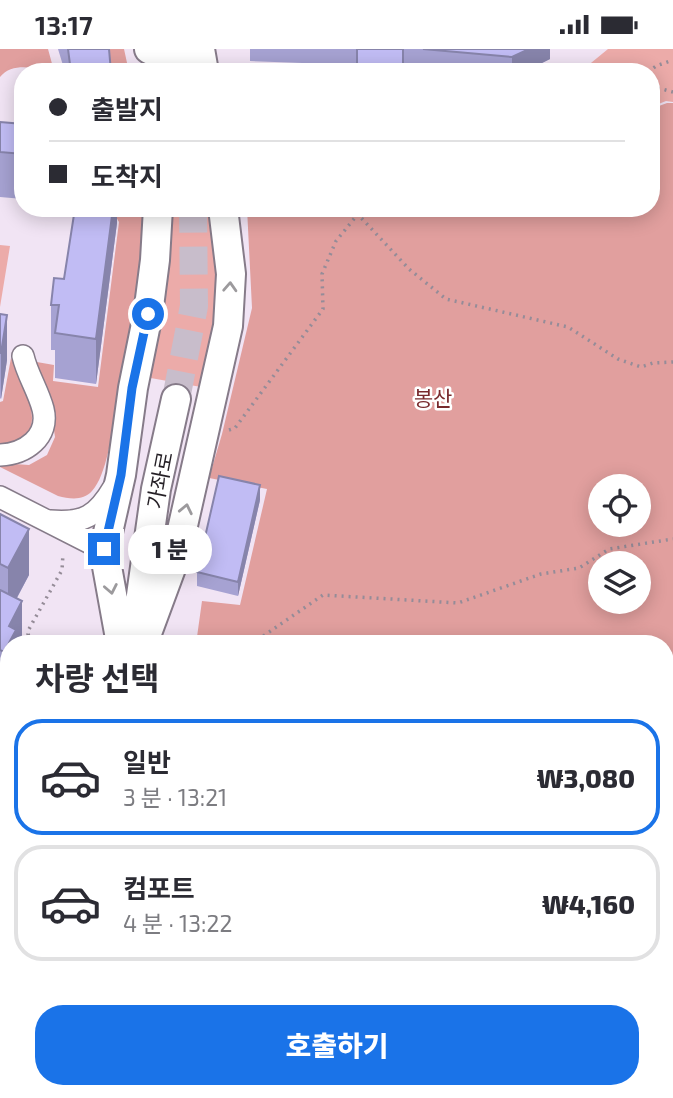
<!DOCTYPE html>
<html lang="ko">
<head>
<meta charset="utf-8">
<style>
  :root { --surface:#fff; --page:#f2f2f3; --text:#2b2b33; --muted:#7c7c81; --line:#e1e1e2; --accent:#1a73e8 }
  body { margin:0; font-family:"Exo 2","Noto Sans KR",sans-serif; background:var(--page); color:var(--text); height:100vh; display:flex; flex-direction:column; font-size:26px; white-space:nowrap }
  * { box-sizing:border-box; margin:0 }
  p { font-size:23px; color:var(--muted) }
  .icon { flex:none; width:38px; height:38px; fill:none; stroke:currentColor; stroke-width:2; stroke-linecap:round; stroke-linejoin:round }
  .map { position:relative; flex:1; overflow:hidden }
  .drawer { position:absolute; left:0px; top:586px; width:674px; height:464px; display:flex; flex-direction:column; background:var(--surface); border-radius:28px 28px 0 0; box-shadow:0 4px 18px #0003 }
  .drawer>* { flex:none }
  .top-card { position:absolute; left:14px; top:14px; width:646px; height:154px; border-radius:28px; box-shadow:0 4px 18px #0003; display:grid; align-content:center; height:154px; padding:0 35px; background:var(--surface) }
  .tools { position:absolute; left:588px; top:425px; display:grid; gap:14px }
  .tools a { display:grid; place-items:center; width:63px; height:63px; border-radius:50%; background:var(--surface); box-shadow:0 4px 18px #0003; font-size:35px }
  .end { position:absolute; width:32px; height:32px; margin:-16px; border:9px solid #1a73e8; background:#fff; box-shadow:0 0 0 4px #fff }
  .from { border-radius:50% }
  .bubble { position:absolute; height:49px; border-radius:24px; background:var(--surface); box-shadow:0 4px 18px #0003; font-size:23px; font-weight:800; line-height:49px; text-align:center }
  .top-card b { display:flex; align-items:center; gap:24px; height:66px; font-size:26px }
  .top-card b+b { border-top:2px solid var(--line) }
  .top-card i { width:18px; height:18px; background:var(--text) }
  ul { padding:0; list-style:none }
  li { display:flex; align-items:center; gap:21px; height:116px; margin:0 14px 10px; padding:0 21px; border:4px solid var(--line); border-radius:28px }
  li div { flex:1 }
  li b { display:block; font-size:26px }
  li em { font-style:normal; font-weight:800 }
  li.active { border-color:var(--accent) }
  li>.icon { width:63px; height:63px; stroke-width:1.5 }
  h2 { padding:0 35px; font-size:32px; line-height:84px }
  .primary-button { display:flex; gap:14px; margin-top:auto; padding:14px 35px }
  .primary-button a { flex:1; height:80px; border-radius:28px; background:var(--accent); color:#fff; font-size:28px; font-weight:800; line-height:80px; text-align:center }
  .status { display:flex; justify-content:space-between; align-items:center; height:49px; padding:0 35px; background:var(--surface); direction:ltr }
  .status svg { height:19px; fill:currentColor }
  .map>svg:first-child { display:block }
  .green { fill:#ecaba9 }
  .forest { fill:#e19f9e; fill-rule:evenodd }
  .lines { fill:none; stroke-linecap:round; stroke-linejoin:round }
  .major-tunnel { stroke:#c8bdcb; stroke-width:28; stroke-dasharray:28 14; stroke-linecap:butt }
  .minor-casing { stroke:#867b89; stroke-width:24 }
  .major-casing { stroke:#867b89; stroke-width:32 }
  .path { stroke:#958c98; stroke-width:3.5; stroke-dasharray:2 5; stroke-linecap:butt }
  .minor { stroke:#fff; stroke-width:21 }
  .major { stroke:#fff; stroke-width:28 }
  .wall { fill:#a6a2d2 }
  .shaded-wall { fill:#8784ab }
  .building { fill:#c1bcf4; stroke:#8784ab; stroke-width:2 }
  .oneway { stroke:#9c9a9d }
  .route { stroke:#1a73e8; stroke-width:9 }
  .labels { text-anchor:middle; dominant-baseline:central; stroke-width:5; stroke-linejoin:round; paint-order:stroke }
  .park-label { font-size:21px; fill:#782a2d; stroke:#fff }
  .street-label { font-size:21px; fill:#241f25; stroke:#fff }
</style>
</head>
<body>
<div class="status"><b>13:17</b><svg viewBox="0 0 49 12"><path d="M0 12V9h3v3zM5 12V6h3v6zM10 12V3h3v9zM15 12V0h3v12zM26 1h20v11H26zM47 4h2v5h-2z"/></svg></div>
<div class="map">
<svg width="673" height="1049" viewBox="0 0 673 1049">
  <rect width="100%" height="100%" fill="#f1e4f4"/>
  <path class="green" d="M608 0H673V53L666 52 651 58V23H580Z
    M164 159H212L223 241 201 338 145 328Z
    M0 196 10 197 0 258Z"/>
  <path class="forest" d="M0 0H48L54 22C36 20 13 12 0 28Z
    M104 0H124L129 23H109Z
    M667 54H673V1049H406L404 1041H665V595H196L202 552 240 556 267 440 209 429 222 385 252 259 247 159H651V60ZM600 438H639V476H600ZM600 514H639V553H600Z
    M117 159H143C144 184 141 209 138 234 132 277 124 318 116 361 112 382 107 426 92 442 83 452 70 450 58 447L0 418V414L29 416 47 406 55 388 51 360 31 312 54 316 53 332 98 338 119 173 116 168Z
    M11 309C20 329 47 374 21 391 16 394 6 395 0 397V353L3 352Z"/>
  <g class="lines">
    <path class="major-tunnel" d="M176 350 194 257 193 159"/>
    <defs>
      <path id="minor" d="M0 406C25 405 50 388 43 360 38 341 27 325 23 307
        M0 448 104 501
        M50 472C84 475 97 467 114 438
        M0 745 9 751
        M0 915 9 920"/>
      <path id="major" d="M149 0C163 8 176 11 189 0
        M200 0 204 23
        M136 582 156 440 176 350
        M121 595 104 501 121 426 133 339 148 265 155 211 158 159
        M143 595 177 503 228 277 231 225 223 159
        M168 1041 170 1049
        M142 1049V1041"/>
    </defs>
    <use href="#minor" class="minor-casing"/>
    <use href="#major" class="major-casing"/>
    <path class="path" d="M648 23 656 17 673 11
      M651 37 673 43
      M352 159 409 220 446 250 568 278 618 310 641 318 653 314 673 313
      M229 381 235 379 323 260 322 225 336 192 358 165 374 159
      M39 595 30 590 28 585 29 580 62 521 63 505
      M216 595 256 592 323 546 458 554 541 525 579 519 609 500 673 490
      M0 665 9 660"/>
    <use href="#minor" class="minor"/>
    <use href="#major" class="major"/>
  </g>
  <path class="wall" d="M58 0H109L111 23H65Z
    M250 0H550V10L524 23H452L403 18V23H357V16L250 12Z
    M0 73 23 75V150L0 148Z
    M117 159V174L96 335 55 329V301H51V256L64 230Z
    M0 265 7 311 1 350 0 349Z
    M260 451 238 547 197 537V523Z
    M0 465 29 526 17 549 22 595H9V640L4 649 0 647Z
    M242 1041H337L329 1049H241Z"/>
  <path class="shaded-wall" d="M529 0H550V10L524 23H512V8Z
    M113 159H117V174L96 335V290Z
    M7 266V311L1 350V304Z
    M260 436V451L238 547V533Z
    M29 480V526L8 565V519Z
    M22 552V595H9V640L4 649V603L9 577Z
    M288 1041H337L329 1049H280Z"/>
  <path class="building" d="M68 0H109L111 23H71Z
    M357 0H403V19L357 18Z
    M423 0H529L512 8Z
    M0 73 23 75V105L0 103Z
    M75 159H113L96 290 55 284 59 256H51L54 229 64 230Z
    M0 265 7 266 1 304H0Z
    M219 427 260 436 238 533 197 523Z
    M0 465 29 480 8 519 0 515Z
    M0 541 22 552 9 577 16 581 4 603 0 601Z
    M242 1041H288L280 1049H248L241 1042Z"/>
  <defs><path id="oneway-chevron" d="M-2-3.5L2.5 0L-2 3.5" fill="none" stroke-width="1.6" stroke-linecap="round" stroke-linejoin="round" transform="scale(1.75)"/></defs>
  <g class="oneway">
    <use href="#oneway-chevron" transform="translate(230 238) rotate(-87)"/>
    <use href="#oneway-chevron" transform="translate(186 460) rotate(-78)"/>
    <use href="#oneway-chevron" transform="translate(111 540) rotate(79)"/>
  </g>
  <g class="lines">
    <path class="route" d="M104 500 121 426 132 339 148 265"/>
  </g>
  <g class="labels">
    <g class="park-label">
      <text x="433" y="348">봉산</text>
    </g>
    <g class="street-label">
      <text transform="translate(159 431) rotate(-79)">가좌로</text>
    </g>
  </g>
</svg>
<div class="tools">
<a><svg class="icon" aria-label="locate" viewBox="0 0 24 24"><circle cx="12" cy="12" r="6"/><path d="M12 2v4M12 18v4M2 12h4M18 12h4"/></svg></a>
<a><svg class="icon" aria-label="layers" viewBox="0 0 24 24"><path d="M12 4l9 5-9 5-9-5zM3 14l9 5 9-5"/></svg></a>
</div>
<i class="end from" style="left:148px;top:265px"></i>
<i class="end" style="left:104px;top:500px"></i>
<div class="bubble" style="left:128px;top:476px;width:84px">1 분</div>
<div class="top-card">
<b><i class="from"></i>출발지</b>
<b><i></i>도착지</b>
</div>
<section class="drawer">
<h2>차량 선택</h2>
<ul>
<li class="active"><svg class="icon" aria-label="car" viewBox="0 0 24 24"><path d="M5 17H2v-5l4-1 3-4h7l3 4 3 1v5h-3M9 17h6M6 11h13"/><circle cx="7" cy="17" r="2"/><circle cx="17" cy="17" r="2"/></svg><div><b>일반</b><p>3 분 · 13:21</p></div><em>₩3,080</em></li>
<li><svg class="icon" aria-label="car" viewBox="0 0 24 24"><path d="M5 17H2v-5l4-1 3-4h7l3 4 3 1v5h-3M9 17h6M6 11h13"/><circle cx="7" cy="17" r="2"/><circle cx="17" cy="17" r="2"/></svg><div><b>컴포트</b><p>4 분 · 13:22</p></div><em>₩4,160</em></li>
</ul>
<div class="primary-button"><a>호출하기</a></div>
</section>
</div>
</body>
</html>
